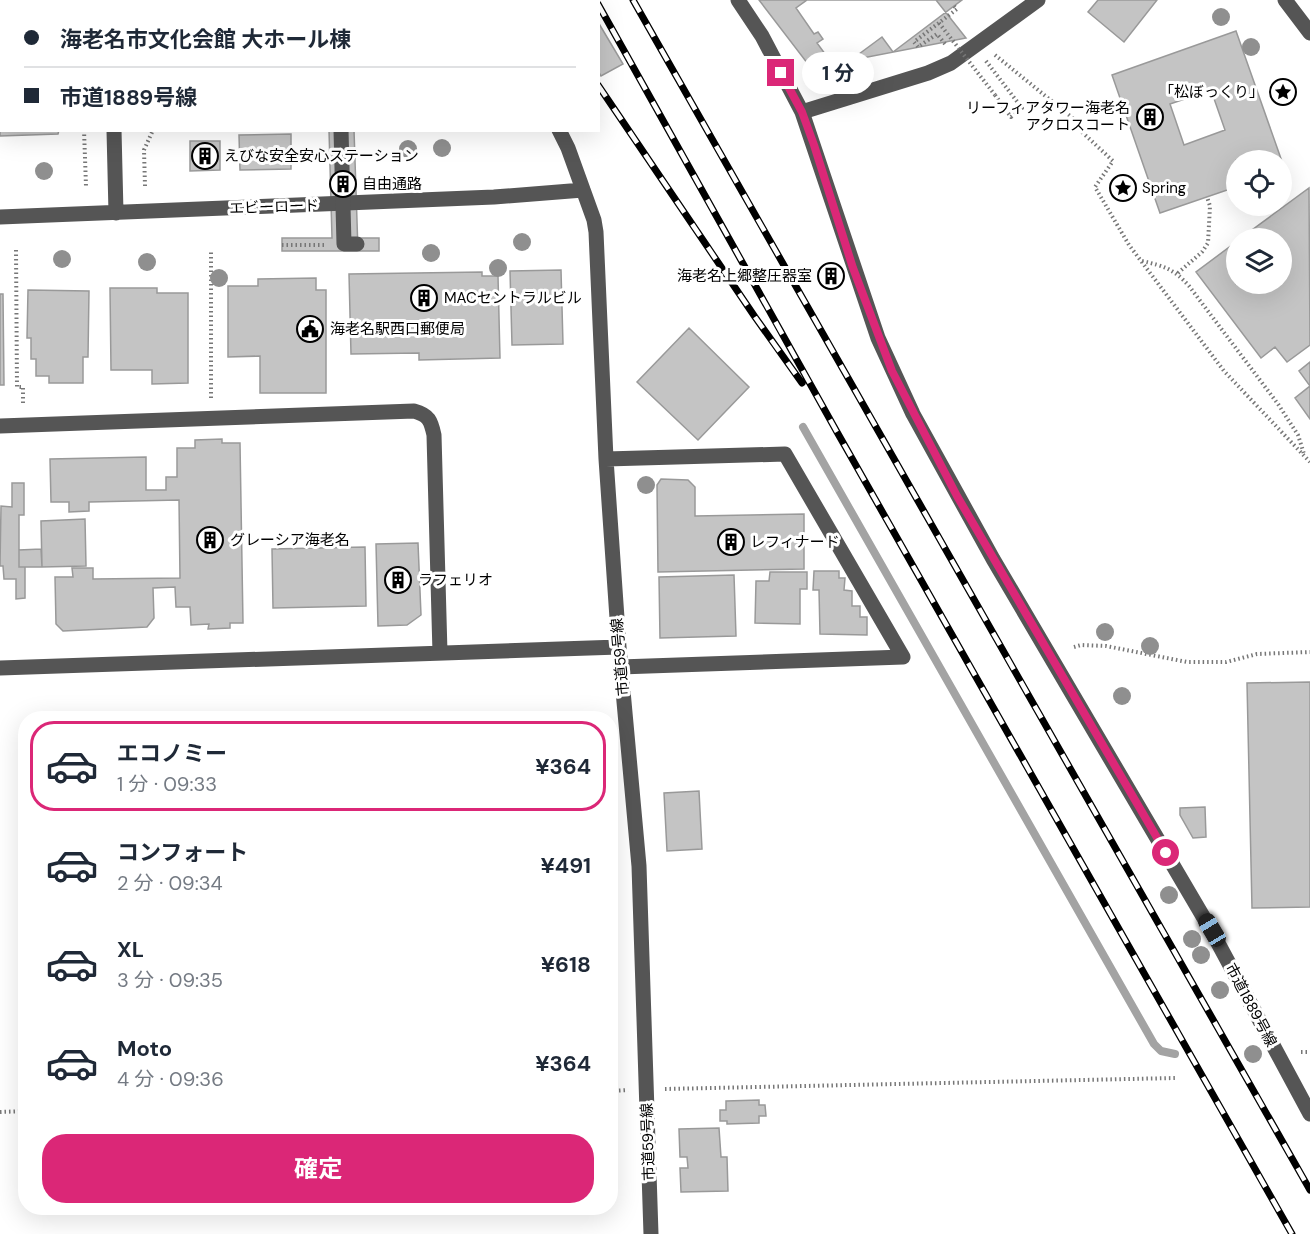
<!DOCTYPE html>
<html lang="ja">
<head>
<meta charset="utf-8">
<style>
  :root { --surface:#fff; --page:#f2f2f3; --text:#1f2937; --muted:#747a83; --line:#e0e1e3; --accent:#db2777 }
  body { margin:0; font-family:"DM Sans","Noto Sans JP",sans-serif; background:var(--page); color:var(--text); height:100vh; display:flex; flex-direction:column; font-size:22px; white-space:nowrap }
  * { box-sizing:border-box; margin:0 }
  p { font-size:20px; color:var(--muted) }
  .icon { flex:none; width:33px; height:33px; fill:none; stroke:currentColor; stroke-width:2; stroke-linecap:round; stroke-linejoin:round }
  .map { position:relative; flex:1; overflow:hidden }
  .panel { position:absolute; left:18px; top:711px; width:600px; height:504px; display:flex; flex-direction:column; background:var(--surface); border-radius:24px; box-shadow:0 6px 24px #0002 }
  .panel>* { flex:none }
  .top-card { position:absolute; left:0px; top:0px; width:600px; height:132px; box-shadow:0 6px 24px #0002; display:grid; align-content:center; height:132px; padding:0 24px; background:var(--surface) }
  .buttons { position:absolute; left:1226px; top:150px; display:grid; gap:12px }
  .buttons a { display:grid; place-items:center; width:66px; height:66px; border-radius:50%; background:var(--surface); box-shadow:0 6px 24px #0002; font-size:30px }
  .end { position:absolute; width:27px; height:27px; margin:-14px; border:8px solid #db2777; background:#fff; box-shadow:0 0 0 3px #fff }
  .from { border-radius:50% }
  .bubble { position:absolute; height:42px; border-radius:21px; background:var(--surface); box-shadow:0 6px 24px #0002; font-size:20px; font-weight:700; line-height:42px; text-align:center }
  .car { position:absolute; width:18px; height:36px; margin:-18px -9px; border-radius:8px; box-shadow:0 0 4px 2px #0007; background:linear-gradient(#222 24%,#8ab4d8 0 40%,#222 0 76%,#8ab4d8 0 86%,#222 0) }
  .top-card b { display:flex; align-items:center; gap:21px; height:57px; font-size:22px }
  .top-card b+b { border-top:2px solid var(--line) }
  .top-card i { width:15px; height:15px; background:var(--text) }
  ul { padding:10px 0 0; list-style:none }
  li { display:flex; align-items:center; gap:18px; height:90px; margin:0 12px 9px; padding:0 12px; border:3px solid transparent; border-radius:24px }
  li div { flex:1 }
  li b { display:block; font-size:22px }
  li em { font-style:normal; font-weight:700 }
  li.current { border-color:var(--accent) }
  li>.icon { width:54px; height:54px; stroke-width:1.5 }
  .button { display:flex; gap:12px; margin-top:auto; padding:12px 24px }
  .button a { flex:1; height:69px; border-radius:24px; background:var(--accent); color:#fff; font-size:24px; font-weight:700; line-height:69px; text-align:center }
  .map>svg:first-child { display:block }
  .lines { fill:none; stroke-linecap:round; stroke-linejoin:round }
  .stream { stroke:#a3a3a3; stroke-width:8 }
  .building { fill:#c4c4c4; stroke:#999; stroke-width:1.5; fill-rule:evenodd }
  .path { stroke:#777; stroke-width:4; stroke-dasharray:1.5 3; stroke-linecap:butt }
  .minor { stroke:#555; stroke-width:15 }
  .rail-casing { stroke:#000; stroke-width:7 }
  .rail { stroke:#fff; stroke-width:4.5; stroke-dasharray:14; stroke-linecap:butt }
  .path-bridge { stroke:#777; stroke-width:4; stroke-dasharray:1.5 3; stroke-linecap:butt }
  .minor-bridge { stroke:#555; stroke-width:15 }
  .tree { fill:#8f8f8f }
  .route { stroke:#db2777; stroke-width:8 }
  .labels { text-anchor:middle; dominant-baseline:central; stroke-width:6; stroke-linejoin:round; paint-order:stroke }
  .poi-label { font-size:15px; fill:#000; stroke:#fff; text-anchor:start }
  .street-label { font-size:15px; fill:#000; stroke:#fff }
</style>
</head>
<body>
<div class="map">
<svg width="1310" height="1234" viewBox="0 0 1310 1234">
  <rect width="100%" height="100%" fill="#fff"/>
  <g class="lines">
    <path class="stream" d="M803 427 1154 1044 1161 1051 1175 1054"/>
  </g>
  <path class="building" d="M0 0H138L2 2V130H59L58 134 0 136Z
    M759 0H936L966 38 811 68Z
    M807 0H806H962L893 52 882 37 840 68 831 56 828 58 817 43 823 39 818 32 814 34 796 8Z
    M1098 0H1157L1124 42 1088 12Z
    M598 22 623 64 601 76 598 71Z
    M1236 31 1285 170 1281 171V160H1236V187L1160 213 1112 75ZM1211 90 1225 130 1184 145 1170 104Z
    M329 130H354L358 251H282V238H332Z
    M291 134V169L240 170 239 135Z
    M190 141H220V170L190 171Z
    M1309 188 1310 345 1287 362 1275 347 1261 358 1196 272 1236 242V284H1281V238H1241Z
    M357 238H379V251H358Z
    M834 267 839 283 829 286 824 270Z
    M561 270 563 344 512 345 510 271Z
    M482 272V276H498L500 358 419 360V353L351 354 349 274Z
    M316 278V290H326V393H260V356L228 357V286H258V279Z
    M110 288H157V293H188V383L152 384V370H111Z
    M28 290 89 291 88 357H83V383H49V376H36V359H31V338H27Z
    M0 294H3L4 385H0Z
    M689 328 749 387 698 440 637 382Z
    M1310 362V386L1299 371Z
    M1310 386V419L1295 398Z
    M222 439V443H240L243 623H230V628L208 629 209 624 191 625 190 607H176L175 587 153 588 154 618 147 627 63 631 56 624 55 577H73L72 568H93V579L180 578 179 500 89 502V511L69 512V502H51L50 459 146 457V490H166V477H177V448H195V440Z
    M661 479 688 480 695 487V516L804 514V569L658 572 657 485Z
    M12 483H24V515H19V567H25V598L16 599V579H4L3 566H0L1 506 12 507Z
    M85 519 86 566 42 567 41 521Z
    M418 543 421 615 407 625 378 626 376 544Z
    M365 547 366 606 273 608 272 549Z
    M41 549 42 567H19V550Z
    M814 571H839V578H845L844 590 852 591V606H860V617H867V635L820 634 819 590H813Z
    M770 572H807V589H800V624L755 623 756 581H769Z
    M734 575 736 636 660 638 659 577Z
    M1310 682V907L1252 908 1247 683Z
    M699 791 702 849 667 851 664 793Z
    M1205 807 1206 837 1193 838 1180 815V808Z
    M759 1100V1105H765L766 1116H759V1123L727 1124V1121H720V1110H726V1101Z
    M719 1128 721 1157H727L728 1191 681 1192 680 1168H688L687 1157H680L679 1129Z"/>
  <g class="lines">
    <path class="path" d="M174 0 175 2
      M298 0 300 2
      M180 2 193 0
      M945 44 937 34 918 47 914 42 957 9 954 6
      M995 55 1075 120 1083 133 1113 161 1095 187 1129 245 1224 371 1310 462
      M986 61 1022 108 1011 117 995 95
      M84 130 86 186
      M145 186 144 150 153 130
      M282 245H326
      M16 250 17 387H23V405
      M1142 261C1164 266 1174 269 1189 286L1278 404 1298 435 1304 454
      M1178 273 1202 252 1208 243 1210 206 1207 197
      M211 398V251
      M1074 647 1081 645 1106 646 1187 662H1226L1257 654 1310 652
      M1301 1052H1310
      M665 1089 1175 1078
      M610 1091 628 1090
      M0 1112 26 1111"/>
    <path class="minor" d="M338 0V2
      M414 0 415 2
      M483 0 484 2
      M738 0 762 36 802 112 878 338 913 414 993 559 1211 930 1310 1114
      M1285 0 1310 33
      M802 112 928 73 951 63 1038 0
      M114 130 116 213
      M559 130 568 148 594 220 596 232 606 459 619 647 639 866 651 1234
      M0 217 494 197 583 190
      M0 426 414 411C429 415 431 421 434 435L440 653
      M606 459 785 454 903 657 620 667
      M0 668 619 647"/>
    <defs>
      <path id="rail" d="M549 0V2
        M633 0 1310 1190
        M598 4 837 432 1292 1234
        M598 85 755 317 802 383"/>
    </defs>
    <use href="#rail" class="rail-casing"/>
    <use href="#rail" class="rail"/>
    <path class="path-bridge" d="M939 23 995 95"/>
    <path class="minor-bridge" d="M341 130 344 244H357"/>
  </g>
  <g class="tree">
    <circle cx="1221" cy="17" r="9"/>
    <circle cx="1251" cy="47" r="9"/>
    <circle cx="442" cy="148" r="9"/>
    <circle cx="408" cy="149" r="9"/>
    <circle cx="44" cy="171" r="9"/>
    <circle cx="522" cy="242" r="9"/>
    <circle cx="431" cy="253" r="9"/>
    <circle cx="62" cy="259" r="9"/>
    <circle cx="147" cy="262" r="9"/>
    <circle cx="498" cy="268" r="9"/>
    <circle cx="219" cy="278" r="9"/>
    <circle cx="646" cy="485" r="9"/>
    <circle cx="1105" cy="632" r="9"/>
    <circle cx="1150" cy="646" r="9"/>
    <circle cx="1122" cy="696" r="9"/>
    <circle cx="1169" cy="895" r="9"/>
    <circle cx="1192" cy="939" r="9"/>
    <circle cx="1201" cy="955" r="9"/>
    <circle cx="1220" cy="990" r="9"/>
    <circle cx="1253" cy="1054" r="9"/>
  </g>
  <g class="lines">
    <path class="route" d="M781 73 802 112 814 145 853 268 892 371 957 496 1166 853"/>
  </g>
  <defs>
    <symbol id="sight-ring" viewBox="-11 -11 22 22"><circle r="9.5" fill="#fff" stroke="#000" stroke-width="1.5"/><path d="M0-6L1.8-2.2L6-1.7L2.9 1.2L3.7 5.4L0 3.3L-3.7 5.4L-2.9 1.2L-6-1.7L-1.8-2.2Z" fill="#000"/></symbol>
    <symbol id="building-ring" viewBox="-11 -11 22 22"><circle r="9.5" fill="#fff" stroke="#000" stroke-width="1.5"/><path d="M-4-6H4V6H1V3H-1V6H-4ZM-2.5-4.3h1.7v1.8h-1.7ZM.8-4.3h1.7v1.8H.8ZM-2.5-1h1.7V.8h-1.7ZM.8-1h1.7V.8H.8Z" fill="#000"/></symbol>
    <symbol id="civic-ring" viewBox="-11 -11 22 22"><circle r="9.5" fill="#fff" stroke="#000" stroke-width="1.5"/><path d="M-.6-6.5H3V-4.5H.6V-3L4-1V1h2V6H-6V1h2V-1L-.6-3ZM-1.2 2.5V6h2.4V2.5Z" fill="#000"/></symbol>
  </defs>
  <g fill-rule="evenodd">
    <use href="#sight-ring" x="1268" y="77" width="30" height="30"/>
    <use href="#building-ring" x="1135" y="102" width="30" height="30"/>
    <use href="#building-ring" x="190" y="141" width="30" height="30"/>
    <use href="#building-ring" x="328" y="169" width="30" height="30"/>
    <use href="#sight-ring" x="1108" y="173" width="30" height="30"/>
    <use href="#building-ring" x="816" y="261" width="30" height="30"/>
    <use href="#building-ring" x="409" y="283" width="30" height="30"/>
    <use href="#civic-ring" x="295" y="314" width="30" height="30"/>
    <use href="#building-ring" x="195" y="525" width="30" height="30"/>
    <use href="#building-ring" x="716" y="527" width="30" height="30"/>
    <use href="#building-ring" x="383" y="565" width="30" height="30"/>
  </g>
  <g class="labels">
    <g class="poi-label">
      <text x="1264" y="92" text-anchor="end">「松ぼっくり」</text>
      <text x="1130" y="108" text-anchor="end">リーフィアタワー海老名<tspan x="1130" dy="17">アクロスコート</tspan></text>
      <text x="224" y="156">えびな安全安心ステーション</text>
      <text x="362" y="184">自由通路</text>
      <text x="1142" y="188">Spring</text>
      <text x="812" y="276" text-anchor="end">海老名上郷整圧器室</text>
      <text x="444" y="298">MACセントラルビル</text>
      <text x="330" y="329">海老名駅西口郵便局</text>
      <text x="230" y="540">グレーシア海老名</text>
      <text x="750" y="542">レフィナード</text>
      <text x="418" y="580">ラフェリオ</text>
    </g>
    <g class="street-label">
      <text transform="translate(274 207) rotate(-2)">エビーロード</text>
      <text transform="translate(620 657) rotate(-95)">市道59号線</text>
      <text transform="translate(1251 1005) rotate(62)">市道1889号線</text>
      <text transform="translate(648 1142) rotate(-92)">市道59号線</text>
    </g>
  </g>
</svg>
<div class="buttons">
<a><svg class="icon" aria-label="locate" viewBox="0 0 24 24"><circle cx="12" cy="12" r="6"/><path d="M12 2v4M12 18v4M2 12h4M18 12h4"/></svg></a>
<a><svg class="icon" aria-label="layers" viewBox="0 0 24 24"><path d="M12 4l9 5-9 5-9-5zM3 14l9 5 9-5"/></svg></a>
</div>
<i class="end from" style="left:1166px;top:853px"></i>
<i class="end" style="left:781px;top:73px"></i>
<div class="bubble" style="left:802px;top:52px;width:72px">1 分</div>
<i class="car" style="left:1212px;top:930px;rotate:329deg"></i>
<div class="top-card">
<b><i class="from"></i>海老名市文化会館 大ホール棟</b>
<b><i></i>市道1889号線</b>
</div>
<section class="panel">
<ul>
<li class="current"><svg class="icon" aria-label="car" viewBox="0 0 24 24"><path d="M5 17H2v-5l4-1 3-4h7l3 4 3 1v5h-3M9 17h6M6 11h13"/><circle cx="7" cy="17" r="2"/><circle cx="17" cy="17" r="2"/></svg><div><b>エコノミー</b><p>1 分 · 09:33</p></div><em>¥364</em></li>
<li><svg class="icon" aria-label="car" viewBox="0 0 24 24"><path d="M5 17H2v-5l4-1 3-4h7l3 4 3 1v5h-3M9 17h6M6 11h13"/><circle cx="7" cy="17" r="2"/><circle cx="17" cy="17" r="2"/></svg><div><b>コンフォート</b><p>2 分 · 09:34</p></div><em>¥491</em></li>
<li><svg class="icon" aria-label="car" viewBox="0 0 24 24"><path d="M5 17H2v-5l4-1 3-4h7l3 4 3 1v5h-3M9 17h6M6 11h13"/><circle cx="7" cy="17" r="2"/><circle cx="17" cy="17" r="2"/></svg><div><b>XL</b><p>3 分 · 09:35</p></div><em>¥618</em></li>
<li><svg class="icon" aria-label="car" viewBox="0 0 24 24"><path d="M5 17H2v-5l4-1 3-4h7l3 4 3 1v5h-3M9 17h6M6 11h13"/><circle cx="7" cy="17" r="2"/><circle cx="17" cy="17" r="2"/></svg><div><b>Moto</b><p>4 分 · 09:36</p></div><em>¥364</em></li>
</ul>
<div class="button"><a>確定</a></div>
</section>
</div>
</body>
</html>
